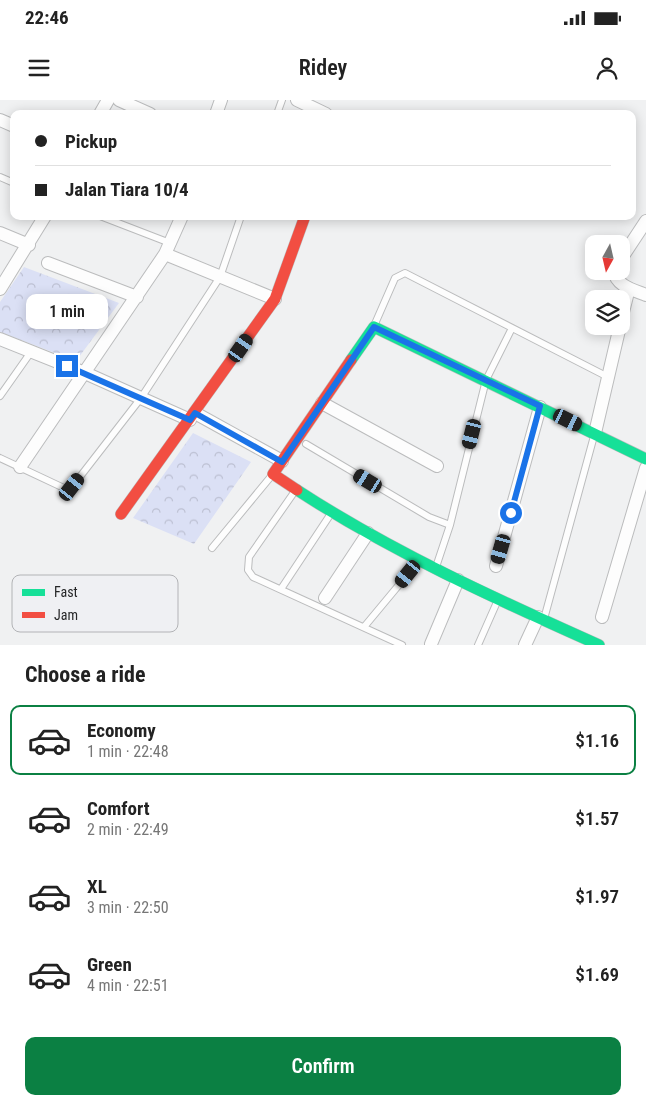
<!DOCTYPE html>
<html lang="en">
<head>
<meta charset="utf-8">
<style>
  :root { --surface:#fff; --page:#f6f6f6; --text:#222; --muted:#767676; --line:#e0e0e0; --accent:#0b8043 }
  body { margin:0; font-family:"Roboto Condensed",sans-serif; background:var(--page); color:var(--text); height:100vh; display:flex; flex-direction:column; font-size:19px; white-space:nowrap }
  * { box-sizing:border-box; margin:0 }
  p { font-size:16px; color:var(--muted) }
  .icon { flex:none; width:28px; height:28px; fill:none; stroke:currentColor; stroke-width:2; stroke-linecap:round; stroke-linejoin:round }
  .map { position:relative; height:545px; overflow:hidden }
  .drawer { display:flex; flex-direction:column; background:var(--surface); flex:1 }
  .drawer>* { flex:none }
  .hud { position:absolute; left:10px; top:10px; width:626px; height:110px; border-radius:10px; box-shadow:0 2px 12px #0003; display:grid; align-content:center; height:110px; padding:0 25px; background:var(--surface) }
  .needle { width:32px; rotate:188deg }
  .buttons { position:absolute; left:585px; top:135px; display:grid; gap:10px }
  .buttons a { display:grid; place-items:center; width:45px; height:45px; border-radius:10px; background:var(--surface); box-shadow:0 2px 12px #0003; font-size:25px }
  .end { position:absolute; width:22px; height:22px; margin:-11px; border:6px solid #1a73e8; background:#fff; box-shadow:0 0 0 2px #fff }
  .from { border-radius:50% }
  .bubble { position:absolute; height:35px; border-radius:10px; background:var(--surface); box-shadow:0 2px 12px #0003; font-size:16px; font-weight:600; line-height:35px; text-align:center }
  .car { position:absolute; width:15px; height:30px; margin:-15px -8px; border-radius:6px; box-shadow:0 0 4px 1px #0007; background:linear-gradient(#222 24%,#8ab4d8 0 40%,#222 0 76%,#8ab4d8 0 86%,#222 0) }
  .hud b { display:flex; align-items:center; gap:18px; height:48px; font-size:19px }
  .hud b+b { border-top:1px solid var(--line) }
  .hud i { width:12px; height:12px; background:var(--text) }
  ul { padding:0; list-style:none }
  li { display:flex; align-items:center; gap:15px; height:70px; margin:0 10px 8px; padding:0 15px; border:2px solid transparent; border-radius:10px }
  li div { flex:1 }
  li b { display:block; font-size:19px }
  li em { font-style:normal; font-weight:600 }
  li.selected { border-color:var(--accent) }
  li>.icon { width:45px; height:45px; stroke-width:1.5 }
  h2 { padding:0 25px; font-size:22px; line-height:60px }
  .primary-button { display:flex; gap:10px; margin-top:auto; padding:10px 25px }
  .primary-button a { flex:1; height:58px; border-radius:10px; background:var(--accent); color:#fff; font-size:20px; font-weight:600; line-height:58px; text-align:center }
  .status { display:flex; justify-content:space-between; align-items:center; height:35px; padding:0 25px; background:var(--surface); direction:ltr }
  .status svg { height:14px; fill:currentColor }
  header { display:flex; justify-content:space-between; align-items:center; height:65px; padding:0 25px; background:var(--surface); font-size:22px; font-weight:600 }
  .map>svg:first-child { display:block }
  .park { fill:url(#park-crowns) }
  .lines { fill:none; stroke-linecap:round; stroke-linejoin:round }
  .lane-casing { stroke:#bbbcbd; stroke-width:8 }
  .street-casing { stroke:#bbbcbd; stroke-width:14 }
  .fast-casing { stroke:#bbbcbd; stroke-width:12 }
  .jam-casing { stroke:#bbbcbd; stroke-width:12 }
  .lane { stroke:#fdfdfd; stroke-width:6 }
  .street { stroke:#fdfdfd; stroke-width:12 }
  .fast { stroke:#16e098; stroke-width:11 }
  .jam { stroke:#f24e42; stroke-width:11 }
  .route { stroke:#1a73e8; stroke-width:6 }
  .key { fill:#eff0f3; stroke:#b2b3b6; stroke-width:1 }
  .key-label { font-size:14px; fill:#252627 }
</style>
</head>
<body>
<div class="status"><b>22:46</b><svg viewBox="0 0 49 12"><path d="M0 12V9h3v3zM5 12V6h3v6zM10 12V3h3v9zM15 12V0h3v12zM26 1h20v11H26zM47 4h2v5h-2z"/></svg></div>
<header><svg class="icon" aria-label="menu" viewBox="0 0 24 24"><path d="M4 6h16M4 12h16M4 18h16"/></svg>Ridey<svg class="icon" aria-label="person" viewBox="0 0 24 24"><circle cx="12" cy="8" r="4"/><path d="M4 21q1-7 8-7t8 7"/></svg></header>
<div class="map">
<svg width="646" height="545" viewBox="0 0 646 545">
  <defs>
    <pattern id="park-crowns" width="20" height="18" patternUnits="userSpaceOnUse" patternTransform="scale(1.25)"><rect width="20" height="18" fill="#dbe0f5"/><path d="M2 6a3 3 0 1 1 6 0M12 15a3 3 0 1 1 6 0" fill="none" stroke="#bcc0d2"/></pattern>
  </defs>
  <rect width="100%" height="100%" fill="#f0f1f2"/>
  <path class="park" d="M24 167 119 203 76 261 0 232V202Z
    M193 333 251 362 194 444 133 418Z"/>
  <g class="lines">
    <defs>
      <path id="lane" d="M277 14 282 0
        M0 77 14 83
        M100 116 170 143
        M374 226 395 178 405 173 608 277
        M0 296 31 252
        M306 344 429 417 450 425
        M0 358 66 389 72 387 141 298 220 177 241 116
        M295 391 249 457 248 470 253 477 402 545
        M212 448 273 374
        M436 467 450 425 486 280 511 230
        M281 489 332 412
        M544 519 594 336
        M364 527 418 462
        M478 545 497 502"/>
      <path id="street" d="M119 0 150 14
        M297 0 326 14
        M100 14 108 0
        M216 14 221 0
        M0 20 14 26
        M0 133 29 145
        M165 154 275 199
        M621 159 646 121
        M48 163 137 197
        M614 171C616 186 634 190 646 195
        M0 189 45 116
        M621 220 629 188
        M0 239 85 273 190 320
        M322 303 437 366
        M195 313 282 361
        M595 333 620 226
        M20 367 165 154 182 116
        M496 466 540 307
        M325 498 368 433
        M602 517 646 368
        M431 544 458 480
        M525 545 538 517"/>
      <path id="fast" d="M351 260 374 227 646 359
        M297 390C392 452 496 499 599 545"/>
      <path id="jam" d="M297 390 273 374 351 260
        M121 414 275 199 305 116"/>
    </defs>
    <use href="#lane" class="lane-casing"/>
    <use href="#street" class="street-casing"/>
    <use href="#fast" class="fast-casing"/>
    <use href="#jam" class="jam-casing"/>
    <use href="#lane" class="lane"/>
    <use href="#street" class="street"/>
    <use href="#fast" class="fast"/>
    <use href="#jam" class="jam"/>
  </g>
  <g class="lines">
    <path class="route" d="M67 266 190 320 195 313 282 362 374 227 540 306 511 413"/>
  </g>
  <rect x="12" y="475" width="166" height="57" rx="8" class="key"/>
  <rect x="22" y="489" width="23" height="7" fill="#16e098"/>
  <rect x="22" y="512" width="23" height="6" fill="#f24e42"/>
  <g class="key-label">
    <text x="54" y="497">Fast</text>
    <text x="54" y="520">Jam</text>
  </g>
</svg>
<div class="buttons">
<a><svg class="needle" viewBox="-14 -14 28 28"><path d="M0-13l5 13h-10z" fill="#e53935"/><path d="M0 13l5-13h-10z" fill="#767676"/></svg></a>
<a><svg class="icon" aria-label="layers" viewBox="0 0 24 24"><path d="M12 4l9 5-9 5-9-5zM3 14l9 5 9-5"/></svg></a>
</div>
<i class="end from" style="left:511px;top:413px"></i>
<i class="end" style="left:67px;top:266px"></i>
<div class="bubble" style="left:26px;top:194px;width:82px">1 min</div>
<i class="car" style="left:241px;top:248px;rotate:35deg"></i>
<i class="car" style="left:568px;top:320px;rotate:116deg"></i>
<i class="car" style="left:472px;top:334px;rotate:194deg"></i>
<i class="car" style="left:368px;top:381px;rotate:301deg"></i>
<i class="car" style="left:72px;top:387px;rotate:38deg"></i>
<i class="car" style="left:501px;top:449px;rotate:196deg"></i>
<i class="car" style="left:408px;top:474px;rotate:219deg"></i>
<div class="hud">
<b><i class="from"></i>Pickup</b>
<b><i></i>Jalan Tiara 10/4</b>
</div>
</div>
<section class="drawer">
<h2>Choose a ride</h2>
<ul>
<li class="selected"><svg class="icon" aria-label="car" viewBox="0 0 24 24"><path d="M5 17H2v-5l4-1 3-4h7l3 4 3 1v5h-3M9 17h6M6 11h13"/><circle cx="7" cy="17" r="2"/><circle cx="17" cy="17" r="2"/></svg><div><b>Economy</b><p>1 min · 22:48</p></div><em>$1.16</em></li>
<li><svg class="icon" aria-label="car" viewBox="0 0 24 24"><path d="M5 17H2v-5l4-1 3-4h7l3 4 3 1v5h-3M9 17h6M6 11h13"/><circle cx="7" cy="17" r="2"/><circle cx="17" cy="17" r="2"/></svg><div><b>Comfort</b><p>2 min · 22:49</p></div><em>$1.57</em></li>
<li><svg class="icon" aria-label="car" viewBox="0 0 24 24"><path d="M5 17H2v-5l4-1 3-4h7l3 4 3 1v5h-3M9 17h6M6 11h13"/><circle cx="7" cy="17" r="2"/><circle cx="17" cy="17" r="2"/></svg><div><b>XL</b><p>3 min · 22:50</p></div><em>$1.97</em></li>
<li><svg class="icon" aria-label="car" viewBox="0 0 24 24"><path d="M5 17H2v-5l4-1 3-4h7l3 4 3 1v5h-3M9 17h6M6 11h13"/><circle cx="7" cy="17" r="2"/><circle cx="17" cy="17" r="2"/></svg><div><b>Green</b><p>4 min · 22:51</p></div><em>$1.69</em></li>
</ul>
<div class="primary-button"><a>Confirm</a></div>
</section>
</body>
</html>
